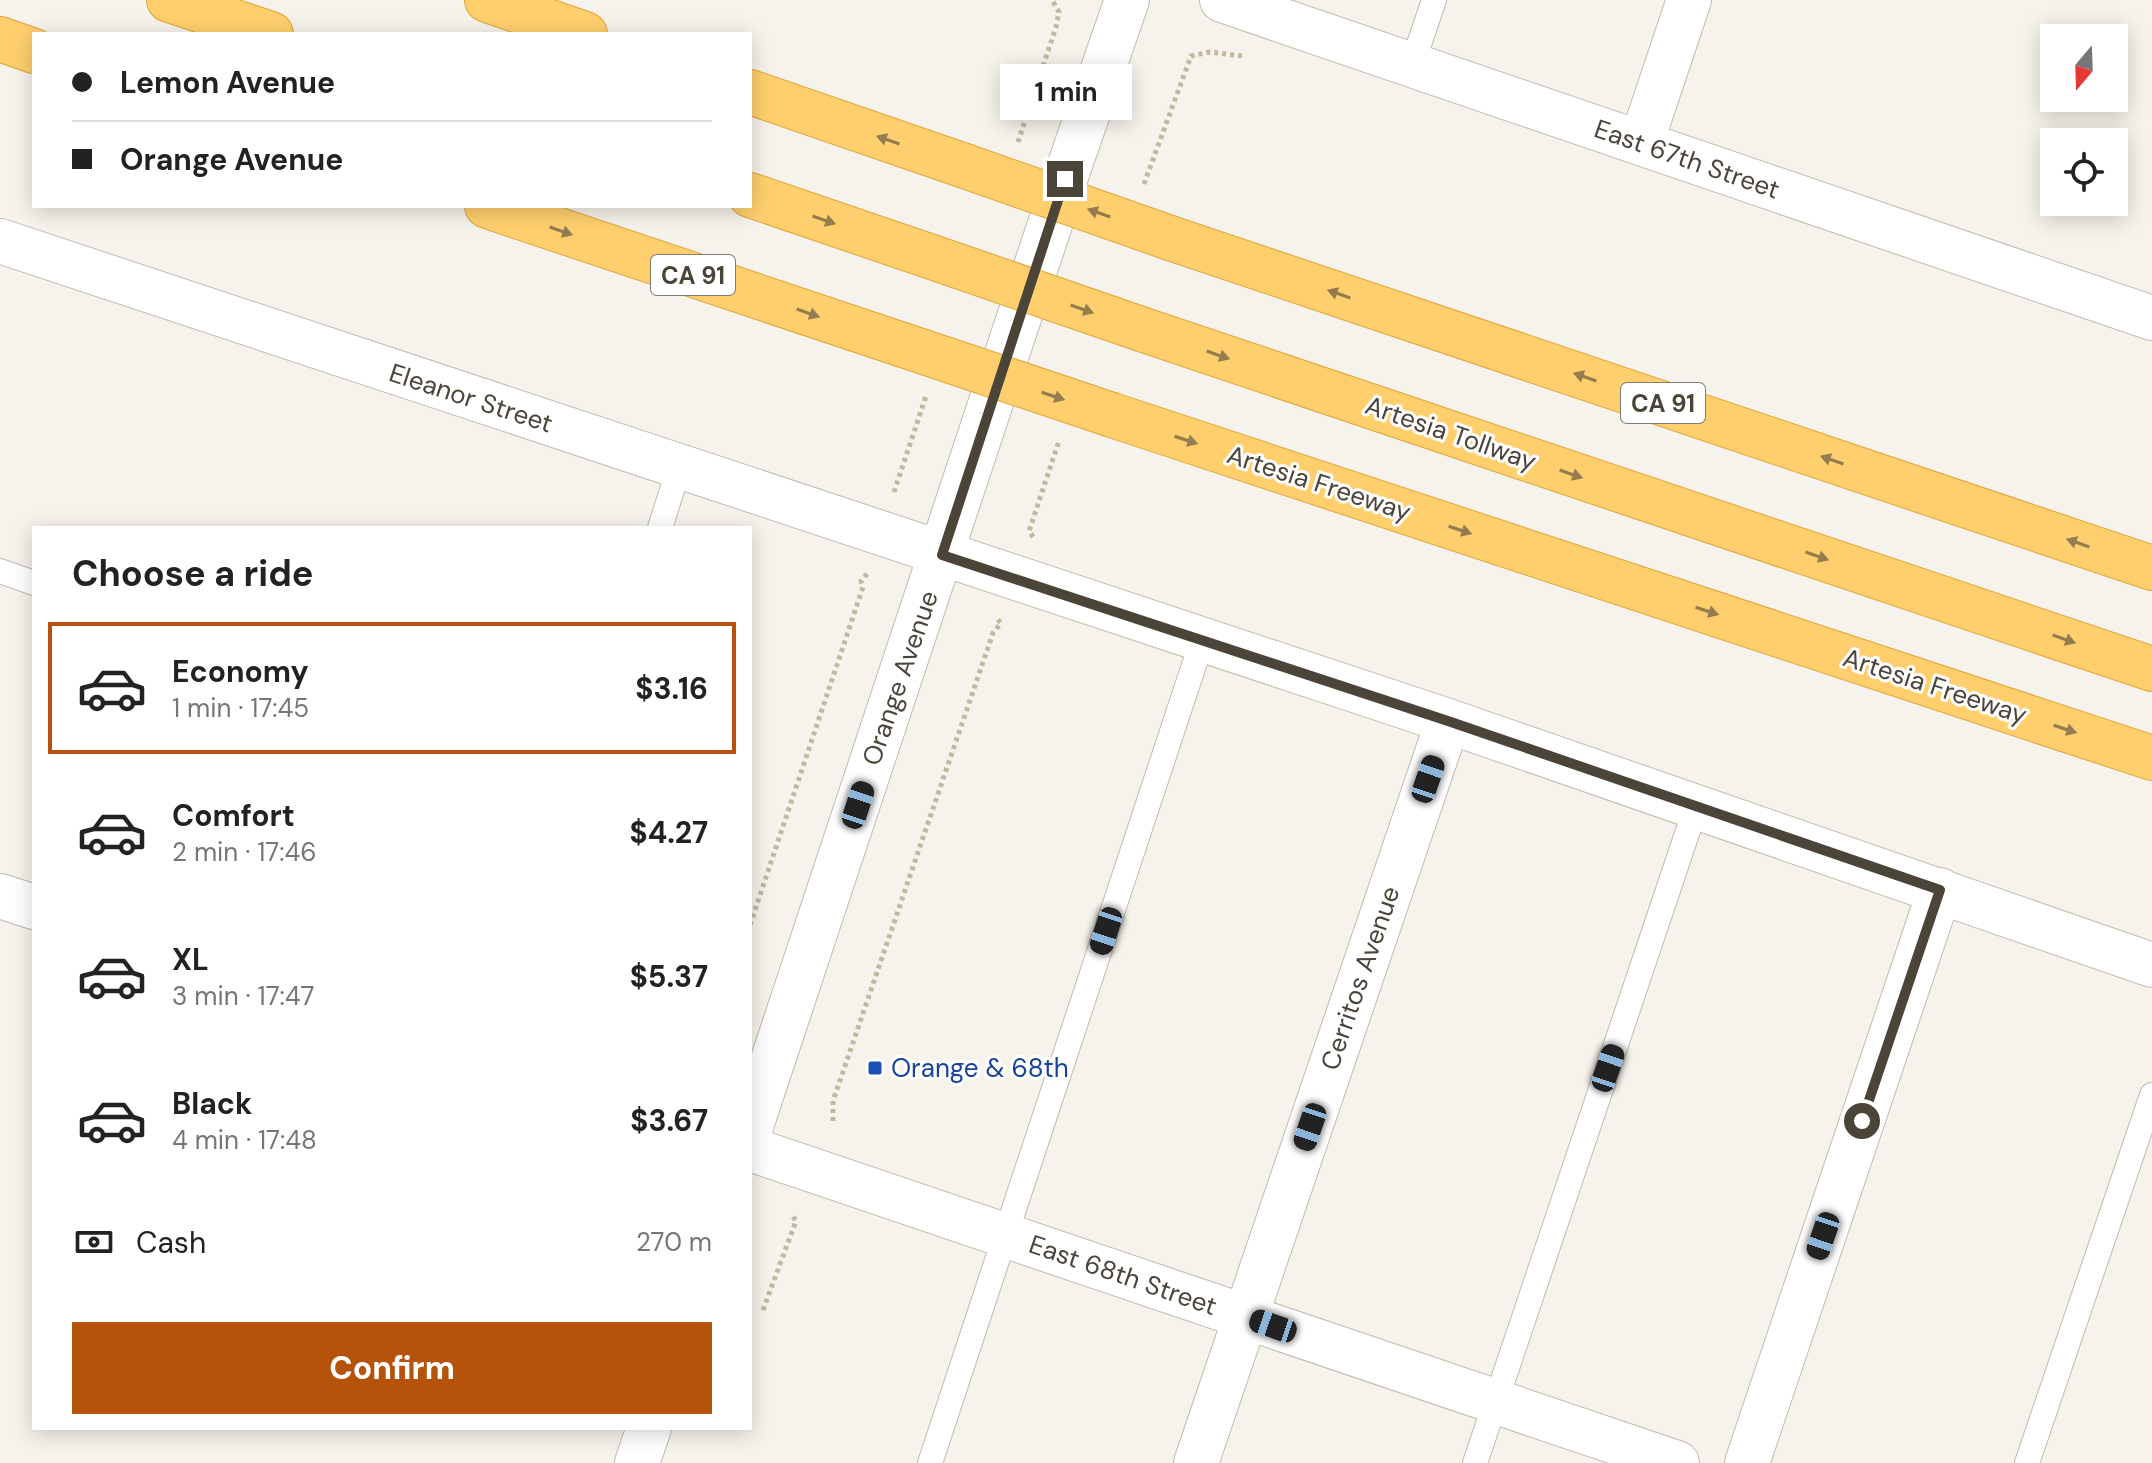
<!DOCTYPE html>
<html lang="en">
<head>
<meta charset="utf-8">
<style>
  :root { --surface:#fff; --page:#f2f2f2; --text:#222; --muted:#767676; --line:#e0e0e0; --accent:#b45309 }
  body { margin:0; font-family:"DM Sans",sans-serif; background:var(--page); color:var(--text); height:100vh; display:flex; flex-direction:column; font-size:30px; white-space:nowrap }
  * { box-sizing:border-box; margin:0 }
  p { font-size:26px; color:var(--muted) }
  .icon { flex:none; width:44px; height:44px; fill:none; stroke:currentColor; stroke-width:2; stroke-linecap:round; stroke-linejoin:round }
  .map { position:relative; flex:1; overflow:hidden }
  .details { position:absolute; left:32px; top:526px; width:720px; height:904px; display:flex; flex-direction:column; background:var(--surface); border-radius:0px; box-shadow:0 4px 20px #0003 }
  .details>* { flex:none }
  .guide { position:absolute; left:32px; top:32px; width:720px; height:176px; border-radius:0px; box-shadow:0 4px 20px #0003; display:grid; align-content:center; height:176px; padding:0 40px; background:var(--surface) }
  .needle { width:52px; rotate:199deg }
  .fabs { position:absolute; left:2040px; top:24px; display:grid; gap:16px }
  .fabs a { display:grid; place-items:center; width:88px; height:88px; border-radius:0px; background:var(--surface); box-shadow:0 4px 20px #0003; font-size:40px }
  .end { position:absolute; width:36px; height:36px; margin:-18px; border:10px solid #4b4439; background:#fff; box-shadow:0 0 0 4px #fff }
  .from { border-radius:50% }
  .bubble { position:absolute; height:56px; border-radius:0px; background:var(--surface); box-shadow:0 4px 20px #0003; font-size:26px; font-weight:700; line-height:56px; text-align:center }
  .car { position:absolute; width:24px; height:48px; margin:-24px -12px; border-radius:10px; box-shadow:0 0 6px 2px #0007; background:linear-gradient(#222 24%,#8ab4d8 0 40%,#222 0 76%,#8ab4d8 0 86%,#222 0) }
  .guide b { display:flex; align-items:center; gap:28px; height:76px; font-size:30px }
  .guide b+b { border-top:2px solid var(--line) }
  .guide i { width:20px; height:20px; background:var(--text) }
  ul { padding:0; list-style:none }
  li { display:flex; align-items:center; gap:24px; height:132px; margin:0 16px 12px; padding:0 24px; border:4px solid transparent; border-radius:0px }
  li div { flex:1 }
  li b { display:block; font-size:30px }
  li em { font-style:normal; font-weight:700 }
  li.on { border-color:var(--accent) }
  li>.icon { width:72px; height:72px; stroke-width:1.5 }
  h2 { padding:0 40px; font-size:36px; line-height:96px }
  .pay { display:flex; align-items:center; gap:20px; height:88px; padding:0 40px; font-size:30px }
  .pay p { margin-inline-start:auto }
  .button { display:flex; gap:16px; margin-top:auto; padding:16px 40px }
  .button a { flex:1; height:92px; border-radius:0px; background:var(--accent); color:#fff; font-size:32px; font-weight:700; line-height:92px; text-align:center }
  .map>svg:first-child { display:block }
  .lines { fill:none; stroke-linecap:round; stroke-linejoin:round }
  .service-casing { stroke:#c2bbae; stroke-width:26 }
  .minor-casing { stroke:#c2bbae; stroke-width:46 }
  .tertiary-casing { stroke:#c2bbae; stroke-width:46 }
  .motorway-casing { stroke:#e0a43c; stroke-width:46 }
  .path { stroke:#c4b79f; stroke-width:5; stroke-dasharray:4 4; stroke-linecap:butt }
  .service { stroke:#fff; stroke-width:24 }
  .minor { stroke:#fff; stroke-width:44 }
  .tertiary { stroke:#fff; stroke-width:44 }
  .motorway { stroke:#ffcf6e; stroke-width:44 }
  .motorway-bridge-casing { stroke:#e0a43c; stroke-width:46; stroke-linecap:butt }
  .motorway-bridge { stroke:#ffcf6e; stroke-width:44 }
  .oneway { fill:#937c4e }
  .route { stroke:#4b4439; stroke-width:10 }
  .transit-dot { fill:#1a4fb4; stroke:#fff; stroke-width:3 }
  .labels { text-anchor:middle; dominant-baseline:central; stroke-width:6; stroke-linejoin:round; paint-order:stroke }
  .shield { fill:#fff; stroke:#817c74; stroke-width:2 }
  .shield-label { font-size:24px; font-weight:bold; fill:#4b4439 }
  .street-label { font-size:26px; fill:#4b4439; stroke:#fff }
  .transit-label { font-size:26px; fill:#164399; stroke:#fff; text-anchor:start }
</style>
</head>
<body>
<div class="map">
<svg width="2152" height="1463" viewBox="0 0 2152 1463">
  <rect width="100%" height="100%" fill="#f6f3ec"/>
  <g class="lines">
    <defs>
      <path id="service" d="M1412 65 1434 0
        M660 528 679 468
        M0 571 34 583
        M930 1463 1202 641
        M1475 1463 1696 807
        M2027 1463 2152 1095"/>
      <path id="minor" d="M1222 0 2152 318
        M1641 143 1689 0
        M0 241 1448 721 2152 965
        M1196 1463 1448 721
        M1747 1463 1940 890"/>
      <path id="tertiary" d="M0 896 34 907
        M750 1129 1065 179 1127 0
        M750 1149 1677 1463
        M637 1463 649 1428"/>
      <path id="motorway" d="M169 0 271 34
        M487 0 585 34
        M0 39 34 51
        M750 92 962 165
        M750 195 929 256
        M487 206 900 344
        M1173 239 2152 568
        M1144 330 2152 669
        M1112 415 2152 758"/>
    </defs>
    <use href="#service" class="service-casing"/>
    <use href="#minor" class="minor-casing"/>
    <use href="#tertiary" class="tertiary-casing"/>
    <use href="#motorway" class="motorway-casing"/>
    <path class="path" d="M1018 142 1056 27 1059 12 1052 0
      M1144 184 1191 56 1210 52 1243 56
      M894 492 926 396
      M1033 537 1029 531 1059 441
      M750 925 863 587 861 581 867 574
      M833 1121V1101L993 633 1001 623 997 619
      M763 1310 796 1221 791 1214"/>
    <use href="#service" class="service"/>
    <use href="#minor" class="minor"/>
    <use href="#tertiary" class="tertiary"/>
    <use href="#motorway" class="motorway"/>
    <defs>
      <path id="motorway-bridge" d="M962 165 1173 239
        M929 256 1144 330
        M900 344 1112 415"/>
    </defs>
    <use href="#motorway-bridge" class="motorway-bridge-casing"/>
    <use href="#motorway-bridge" class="motorway-bridge"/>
  </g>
  <defs><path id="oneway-solid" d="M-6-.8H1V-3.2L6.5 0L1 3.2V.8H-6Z" transform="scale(2)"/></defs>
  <g class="oneway">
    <use href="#oneway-solid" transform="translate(888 140) rotate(-161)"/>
    <use href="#oneway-solid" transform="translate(1099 213) rotate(-161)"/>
    <use href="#oneway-solid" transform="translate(824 220) rotate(19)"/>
    <use href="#oneway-solid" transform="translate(561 231) rotate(19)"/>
    <use href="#oneway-solid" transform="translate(1339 294) rotate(-161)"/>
    <use href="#oneway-solid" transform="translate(1082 309) rotate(19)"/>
    <use href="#oneway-solid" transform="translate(808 313) rotate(19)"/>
    <use href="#oneway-solid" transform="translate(1218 355) rotate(19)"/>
    <use href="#oneway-solid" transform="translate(1585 377) rotate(-161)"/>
    <use href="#oneway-solid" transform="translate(1053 396) rotate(18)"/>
    <use href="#oneway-solid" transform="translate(1186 440) rotate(18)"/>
    <use href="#oneway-solid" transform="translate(1832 460) rotate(-161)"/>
    <use href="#oneway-solid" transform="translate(1571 474) rotate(19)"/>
    <use href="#oneway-solid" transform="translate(1460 530) rotate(18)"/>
    <use href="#oneway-solid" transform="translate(2078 543) rotate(-161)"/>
    <use href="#oneway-solid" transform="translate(1817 556) rotate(19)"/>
    <use href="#oneway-solid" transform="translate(1707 611) rotate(18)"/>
    <use href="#oneway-solid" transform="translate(2064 639) rotate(19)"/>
    <use href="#oneway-solid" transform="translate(2065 729) rotate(18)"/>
  </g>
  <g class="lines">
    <path class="route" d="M1065 179 942 555 1448 721 1940 890 1862 1121"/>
  </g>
  <rect class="transit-dot" x="867" y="1060" width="16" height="16" rx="4"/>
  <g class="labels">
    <g class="shield">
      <rect x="651" y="255" width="84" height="40" rx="6"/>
      <rect x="1621" y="383" width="84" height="40" rx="6"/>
    </g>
    <g class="shield-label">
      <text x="693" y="275">CA 91</text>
      <text x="1663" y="403">CA 91</text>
    </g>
    <g class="street-label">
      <text transform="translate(1687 159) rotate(19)">East 67th Street</text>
      <text transform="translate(471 398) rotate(18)">Eleanor Street</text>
      <text transform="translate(1451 433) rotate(19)">Artesia Tollway</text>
      <text transform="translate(1319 483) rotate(18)">Artesia Freeway</text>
      <text transform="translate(900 678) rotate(-71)">Orange Avenue</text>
      <text transform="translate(1935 686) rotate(18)">Artesia Freeway</text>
      <text transform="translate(1360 978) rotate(-71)">Cerritos Avenue</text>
      <text transform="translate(1123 1275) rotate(19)">East 68th Street</text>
    </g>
    <g class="transit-label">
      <text x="891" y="1068">Orange &amp; 68th</text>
    </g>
  </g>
</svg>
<div class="fabs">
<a><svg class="needle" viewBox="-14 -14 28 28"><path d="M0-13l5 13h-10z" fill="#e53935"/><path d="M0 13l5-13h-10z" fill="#767676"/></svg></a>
<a><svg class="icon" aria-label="locate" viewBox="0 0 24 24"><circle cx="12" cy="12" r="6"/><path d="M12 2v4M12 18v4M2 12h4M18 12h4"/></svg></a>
</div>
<i class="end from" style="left:1862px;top:1121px"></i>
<i class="end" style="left:1065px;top:179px"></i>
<div class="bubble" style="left:1000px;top:64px;width:132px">1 min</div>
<i class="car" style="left:1428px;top:779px;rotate:19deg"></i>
<i class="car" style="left:858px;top:805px;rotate:18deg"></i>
<i class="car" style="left:1106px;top:931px;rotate:198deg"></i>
<i class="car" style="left:1608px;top:1068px;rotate:19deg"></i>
<i class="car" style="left:1310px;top:1127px;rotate:199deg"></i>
<i class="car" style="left:1823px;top:1236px;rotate:199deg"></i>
<i class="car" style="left:1273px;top:1326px;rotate:289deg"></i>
<div class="guide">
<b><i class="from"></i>Lemon Avenue</b>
<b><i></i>Orange Avenue</b>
</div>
<section class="details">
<h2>Choose a ride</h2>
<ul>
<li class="on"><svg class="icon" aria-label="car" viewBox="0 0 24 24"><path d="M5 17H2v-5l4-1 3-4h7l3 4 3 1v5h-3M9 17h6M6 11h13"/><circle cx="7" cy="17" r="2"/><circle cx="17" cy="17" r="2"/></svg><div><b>Economy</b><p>1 min · 17:45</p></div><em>$3.16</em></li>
<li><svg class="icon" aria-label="car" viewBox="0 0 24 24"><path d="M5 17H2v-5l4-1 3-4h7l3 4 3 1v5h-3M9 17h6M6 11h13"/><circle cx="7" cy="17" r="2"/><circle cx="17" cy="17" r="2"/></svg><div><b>Comfort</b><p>2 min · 17:46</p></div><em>$4.27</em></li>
<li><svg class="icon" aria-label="car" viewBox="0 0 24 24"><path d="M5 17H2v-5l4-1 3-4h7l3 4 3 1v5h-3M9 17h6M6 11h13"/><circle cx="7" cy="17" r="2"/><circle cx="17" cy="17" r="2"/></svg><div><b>XL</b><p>3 min · 17:47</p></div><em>$5.37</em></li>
<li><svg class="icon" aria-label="car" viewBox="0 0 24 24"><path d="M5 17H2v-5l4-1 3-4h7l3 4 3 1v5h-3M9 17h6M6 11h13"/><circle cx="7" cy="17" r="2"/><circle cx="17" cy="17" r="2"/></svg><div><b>Black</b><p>4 min · 17:48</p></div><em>$3.67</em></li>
</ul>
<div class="pay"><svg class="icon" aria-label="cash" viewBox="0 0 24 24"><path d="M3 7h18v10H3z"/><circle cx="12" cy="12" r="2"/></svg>Cash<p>270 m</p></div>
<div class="button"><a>Confirm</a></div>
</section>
</div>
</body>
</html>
